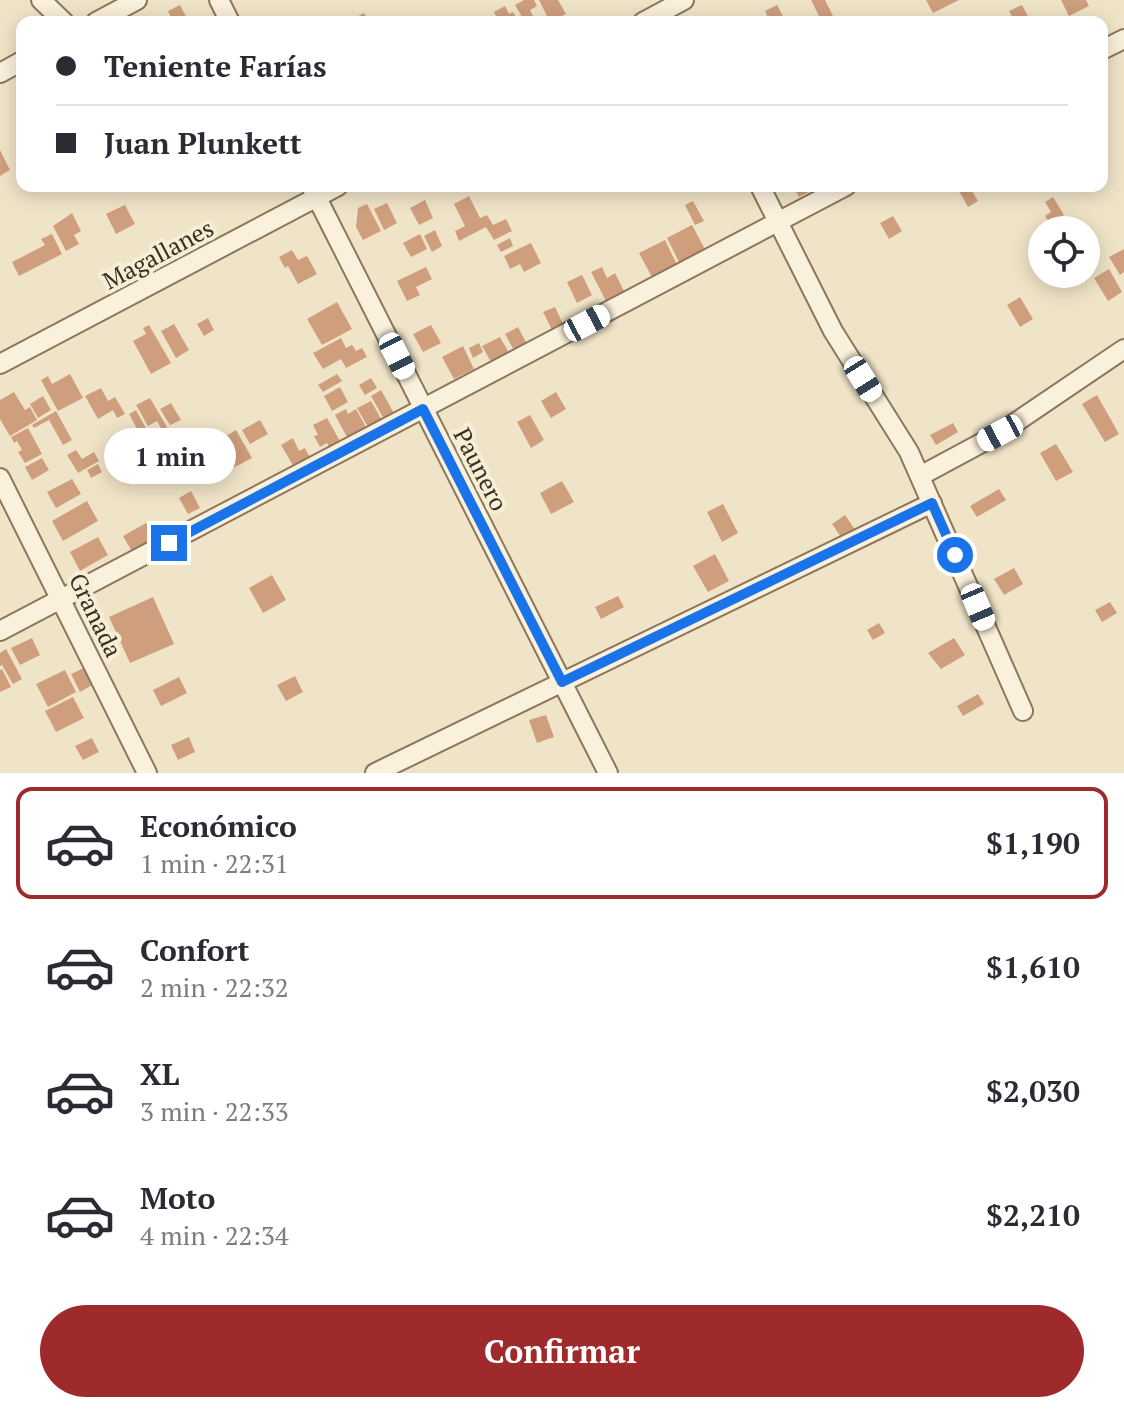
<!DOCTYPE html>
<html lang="es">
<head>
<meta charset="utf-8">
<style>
  :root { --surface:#fff; --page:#f2f2f3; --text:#2b2b33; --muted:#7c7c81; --line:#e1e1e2; --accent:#9e2a2b }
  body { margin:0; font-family:"PT Serif",serif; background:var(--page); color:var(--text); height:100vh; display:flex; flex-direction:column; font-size:30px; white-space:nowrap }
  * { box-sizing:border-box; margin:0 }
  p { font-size:26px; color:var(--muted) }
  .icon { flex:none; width:44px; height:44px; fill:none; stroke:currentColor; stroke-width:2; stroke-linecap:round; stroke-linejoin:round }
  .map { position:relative; height:773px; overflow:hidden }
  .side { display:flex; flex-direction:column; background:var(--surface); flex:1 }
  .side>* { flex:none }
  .top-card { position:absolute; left:16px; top:16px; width:1092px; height:176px; border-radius:16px; box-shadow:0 4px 20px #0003; display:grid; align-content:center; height:176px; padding:0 40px; background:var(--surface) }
  .tools { position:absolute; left:1028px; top:216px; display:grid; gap:16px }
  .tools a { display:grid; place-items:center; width:72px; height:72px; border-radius:50%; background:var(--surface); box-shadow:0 4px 20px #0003; font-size:40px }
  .end { position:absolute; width:36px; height:36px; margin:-18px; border:10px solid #1a73e8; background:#fff; box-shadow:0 0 0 4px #fff }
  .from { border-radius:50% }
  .bubble { position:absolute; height:56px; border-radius:28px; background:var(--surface); box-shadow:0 4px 20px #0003; font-size:26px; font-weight:700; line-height:56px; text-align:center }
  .car { position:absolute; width:24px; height:48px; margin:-24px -12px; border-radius:10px; box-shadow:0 0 6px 2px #0007; background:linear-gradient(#fff 24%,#345 0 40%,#fff 0 76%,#345 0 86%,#fff 0) }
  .top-card b { display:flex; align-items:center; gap:28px; height:76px; font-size:30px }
  .top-card b+b { border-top:2px solid var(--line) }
  .top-card i { width:20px; height:20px; background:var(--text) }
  ul { padding:14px 0 0; list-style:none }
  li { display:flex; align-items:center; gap:24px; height:112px; margin:0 16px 12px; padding:0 24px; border:4px solid transparent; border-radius:16px }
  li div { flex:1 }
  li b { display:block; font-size:30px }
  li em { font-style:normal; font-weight:700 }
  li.active { border-color:var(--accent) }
  li>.icon { width:72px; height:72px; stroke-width:1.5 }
  .cta { display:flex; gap:16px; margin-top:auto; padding:16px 40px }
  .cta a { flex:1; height:92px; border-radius:48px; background:var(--accent); color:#fff; font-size:32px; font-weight:700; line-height:92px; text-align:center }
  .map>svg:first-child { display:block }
  .building { fill:#cf9f7d }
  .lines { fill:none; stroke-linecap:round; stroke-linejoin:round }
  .minor-casing { stroke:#8d765c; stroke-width:22 }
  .minor { stroke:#faf1dc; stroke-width:18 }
  .route { stroke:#1a73e8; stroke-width:10 }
  .labels { text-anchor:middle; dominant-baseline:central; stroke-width:8; stroke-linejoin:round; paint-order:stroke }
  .street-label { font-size:24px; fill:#3d2e20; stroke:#f7eed8 }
</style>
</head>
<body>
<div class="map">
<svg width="1124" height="773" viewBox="0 0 1124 773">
  <rect width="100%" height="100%" fill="#f0e4c8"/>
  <path class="building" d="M524 0H534L537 6 530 10 536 22H525L515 5Z
    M539 0H558L566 14 550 22Z
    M811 0H825L836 22H822Z
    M926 0H959L933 13Z
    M1061 0H1086L1089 6 1069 16Z
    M180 5 189 22H173L168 11Z
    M777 5 786 22H770L765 11Z
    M1022 5 1029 18 1015 22 1009 11Z
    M505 6 509 14 513 12 519 22H494L498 20 494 12Z
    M364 13 369 22H347Z
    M0 150 10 170 0 176Z
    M793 186H820L799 197Z
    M969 186 978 201 968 207 959 191Z
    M469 196 480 218 487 215 493 225 506 219 512 231 494 240 486 227 459 241 455 231 465 226 454 204Z
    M1053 197 1064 215 1050 223 1045 216 1051 212 1045 202Z
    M425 200 433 218 419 225 410 208Z
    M693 201 704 221 695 225 685 205Z
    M387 203 397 223 384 230 374 209Z
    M367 204 381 231 363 240 356 227 358 208Z
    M125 205 135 224 116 234 106 214Z
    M72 213 81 231 74 235 79 244 66 251 53 226Z
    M893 216 902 231 889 239 880 223Z
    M692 225 707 253 681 266 667 238Z
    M435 230 442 246 432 252 424 236Z
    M52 234 62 254 19 276 12 262 45 245 41 239Z
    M420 234 427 249 411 257 403 243Z
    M510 238 513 246 501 252 497 245Z
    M665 240 678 267 653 279 639 253Z
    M531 243 541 263 524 272 520 264 510 269 504 256Z
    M1124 249V272L1120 275 1109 257Z
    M292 250 298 260 307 256 317 274 298 284 288 266 285 268 279 257Z
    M426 267 432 279 416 287 420 295 407 301 397 281Z
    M602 267 607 278 615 273 628 299 607 303 591 272Z
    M1109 269 1122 292 1108 301 1094 278Z
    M582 275 592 295 577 303 567 282Z
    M1020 297 1033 319 1020 327 1007 305Z
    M337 302 352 329 322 345 307 319Z
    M555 307 565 328 554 334 543 312Z
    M208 318 214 330 204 336 197 324Z
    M174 324 189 350 176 358 161 331Z
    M149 325 171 363 151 374 133 341 146 334 143 328Z
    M431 325 441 343 423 352 413 334Z
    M518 327 529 348 516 354 505 334Z
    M500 337 509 353 491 362 482 346Z
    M341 338 346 348 352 345 356 351 362 348 367 357 346 368 341 359 323 369 313 353Z
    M479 343 483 352 473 358 469 348Z
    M463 346 474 369 454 379 442 357Z
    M70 374 83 398 58 411 41 380 48 376 52 384Z
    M337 374 342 381 323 392 318 385Z
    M371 378 377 388 365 395 359 385Z
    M340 387 348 402 332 411 324 396Z
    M101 388 108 401 115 397 125 414 117 418 113 410 98 419 85 396Z
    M381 390 395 415 385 421 371 396Z
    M14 392 25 410 30 407 37 420 10 436 0 419V400Z
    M556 392 566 409 551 418 541 401Z
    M1097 395 1119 434 1105 442 1082 404Z
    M43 396 51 410 38 418 30 404Z
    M150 398 167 427 162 430 157 421 148 426 136 405Z
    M371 401 383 422 369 429 357 408Z
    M171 403 181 420 170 425 160 409Z
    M346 409 348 414 356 409 367 429 348 439 335 415Z
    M136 410 148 432 141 436 129 414Z
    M56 411 72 440 63 445 49 420 34 428 32 425Z
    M530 415 544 440 531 448 517 422Z
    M327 418 341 443 330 449 327 443 320 447 314 436 318 435 313 425Z
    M260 420 268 434 250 444 242 430Z
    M953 423 958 432 936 445 930 435Z
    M28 428 42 454 25 463 18 452 22 450 17 441 14 443 11 437Z
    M130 428 136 438 118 449 111 438Z
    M236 430 252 458 231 469 216 442Z
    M293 438 299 451 305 448 313 463 297 472 281 445Z
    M1056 444 1073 472 1056 481 1040 453Z
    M76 450 82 459 94 452 99 461 78 473 67 455Z
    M42 458 49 470 32 480 25 467Z
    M98 464 102 472 91 478 87 470Z
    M72 479 81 494 56 508 47 492Z
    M562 481 574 502 551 514 540 493Z
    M999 489 1006 500 977 517 970 506Z
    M191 491 200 508 188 514 179 498Z
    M87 501 98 521 63 541 52 521Z
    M723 504 738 533 722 542 707 512Z
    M845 515 856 531 843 540 832 524Z
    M146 523 156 541 133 553 123 536Z
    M98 537 108 555 80 571 70 552Z
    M715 554 729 581 708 592 693 566Z
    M1014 568 1023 584 1004 595 994 579Z
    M272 575 286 600 263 613 249 588Z
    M618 596 624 607 601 619 595 607Z
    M153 597 174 644 130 663 109 617Z
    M1110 602 1117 613 1102 622 1095 610Z
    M879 623 885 633 873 640 867 630Z
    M32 638 40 655 20 665 11 648Z
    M954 638 965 655 941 669 928 653Z
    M6 649 22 679 13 684 2 665 0 666V653Z
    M84 668 92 685 80 692 71 674Z
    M2 669 11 687 0 692V670Z
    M65 670 76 692 48 707 36 684Z
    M295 676 303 692 286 701 277 685Z
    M179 677 187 693 161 706 153 690Z
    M978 694 984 704 963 716 957 706Z
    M73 697 84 718 56 732 45 711Z
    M546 715 554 737 537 743 529 720Z
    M189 737 195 752 178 760 171 745Z
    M92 738 99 752 83 760 75 746Z"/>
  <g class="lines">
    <defs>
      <path id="minor" d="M41 0 64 22
        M219 0 230 22
        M96 22 137 0
        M643 22 684 0
        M1102 50 1124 39
        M0 73 22 61
        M311 186 608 773
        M760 186 833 331 909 452 1023 711
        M0 364 338 186
        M920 476 1000 433 1124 349
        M0 478 147 773
        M0 631 846 186
        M375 773 932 503"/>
    </defs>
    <use href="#minor" class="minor-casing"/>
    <use href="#minor" class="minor"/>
  </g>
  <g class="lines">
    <path class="route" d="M169 543 423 409 562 682 932 503 955 555"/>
  </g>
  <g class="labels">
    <g class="street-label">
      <text transform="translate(158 254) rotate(-28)">Magallanes</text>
      <text transform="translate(481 469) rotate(63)">Paunero</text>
      <text transform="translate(96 615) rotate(64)">Granada</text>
    </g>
  </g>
</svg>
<div class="tools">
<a><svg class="icon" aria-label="locate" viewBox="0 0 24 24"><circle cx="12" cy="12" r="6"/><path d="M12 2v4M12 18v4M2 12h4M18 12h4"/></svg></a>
</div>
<i class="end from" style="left:955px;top:555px"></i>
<i class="end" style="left:169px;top:543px"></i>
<div class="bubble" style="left:104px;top:428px;width:132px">1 min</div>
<i class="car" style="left:587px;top:323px;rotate:62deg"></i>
<i class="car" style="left:397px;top:356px;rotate:153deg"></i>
<i class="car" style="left:863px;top:379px;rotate:148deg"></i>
<i class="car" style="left:1000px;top:433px;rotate:242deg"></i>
<i class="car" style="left:978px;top:607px;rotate:157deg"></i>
<div class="top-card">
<b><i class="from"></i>Teniente Farías</b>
<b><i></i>Juan Plunkett</b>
</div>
</div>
<section class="side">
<ul>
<li class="active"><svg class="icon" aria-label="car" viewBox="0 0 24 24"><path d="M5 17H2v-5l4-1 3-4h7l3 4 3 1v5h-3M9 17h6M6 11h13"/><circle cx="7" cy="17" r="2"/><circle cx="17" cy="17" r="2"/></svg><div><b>Económico</b><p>1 min · 22:31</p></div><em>$1,190</em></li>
<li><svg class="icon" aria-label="car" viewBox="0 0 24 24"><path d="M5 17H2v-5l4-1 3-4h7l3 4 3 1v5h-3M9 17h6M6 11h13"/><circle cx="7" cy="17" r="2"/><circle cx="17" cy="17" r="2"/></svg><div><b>Confort</b><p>2 min · 22:32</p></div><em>$1,610</em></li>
<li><svg class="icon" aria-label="car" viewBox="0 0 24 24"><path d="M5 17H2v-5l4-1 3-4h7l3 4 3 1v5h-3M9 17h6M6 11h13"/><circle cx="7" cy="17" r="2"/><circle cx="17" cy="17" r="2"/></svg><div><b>XL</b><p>3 min · 22:33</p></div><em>$2,030</em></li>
<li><svg class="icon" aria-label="car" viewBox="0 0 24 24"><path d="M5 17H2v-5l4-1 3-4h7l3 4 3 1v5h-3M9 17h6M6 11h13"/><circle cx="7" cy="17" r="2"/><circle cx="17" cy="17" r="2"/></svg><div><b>Moto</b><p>4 min · 22:34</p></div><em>$2,210</em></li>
</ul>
<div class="cta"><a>Confirmar</a></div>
</section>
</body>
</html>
